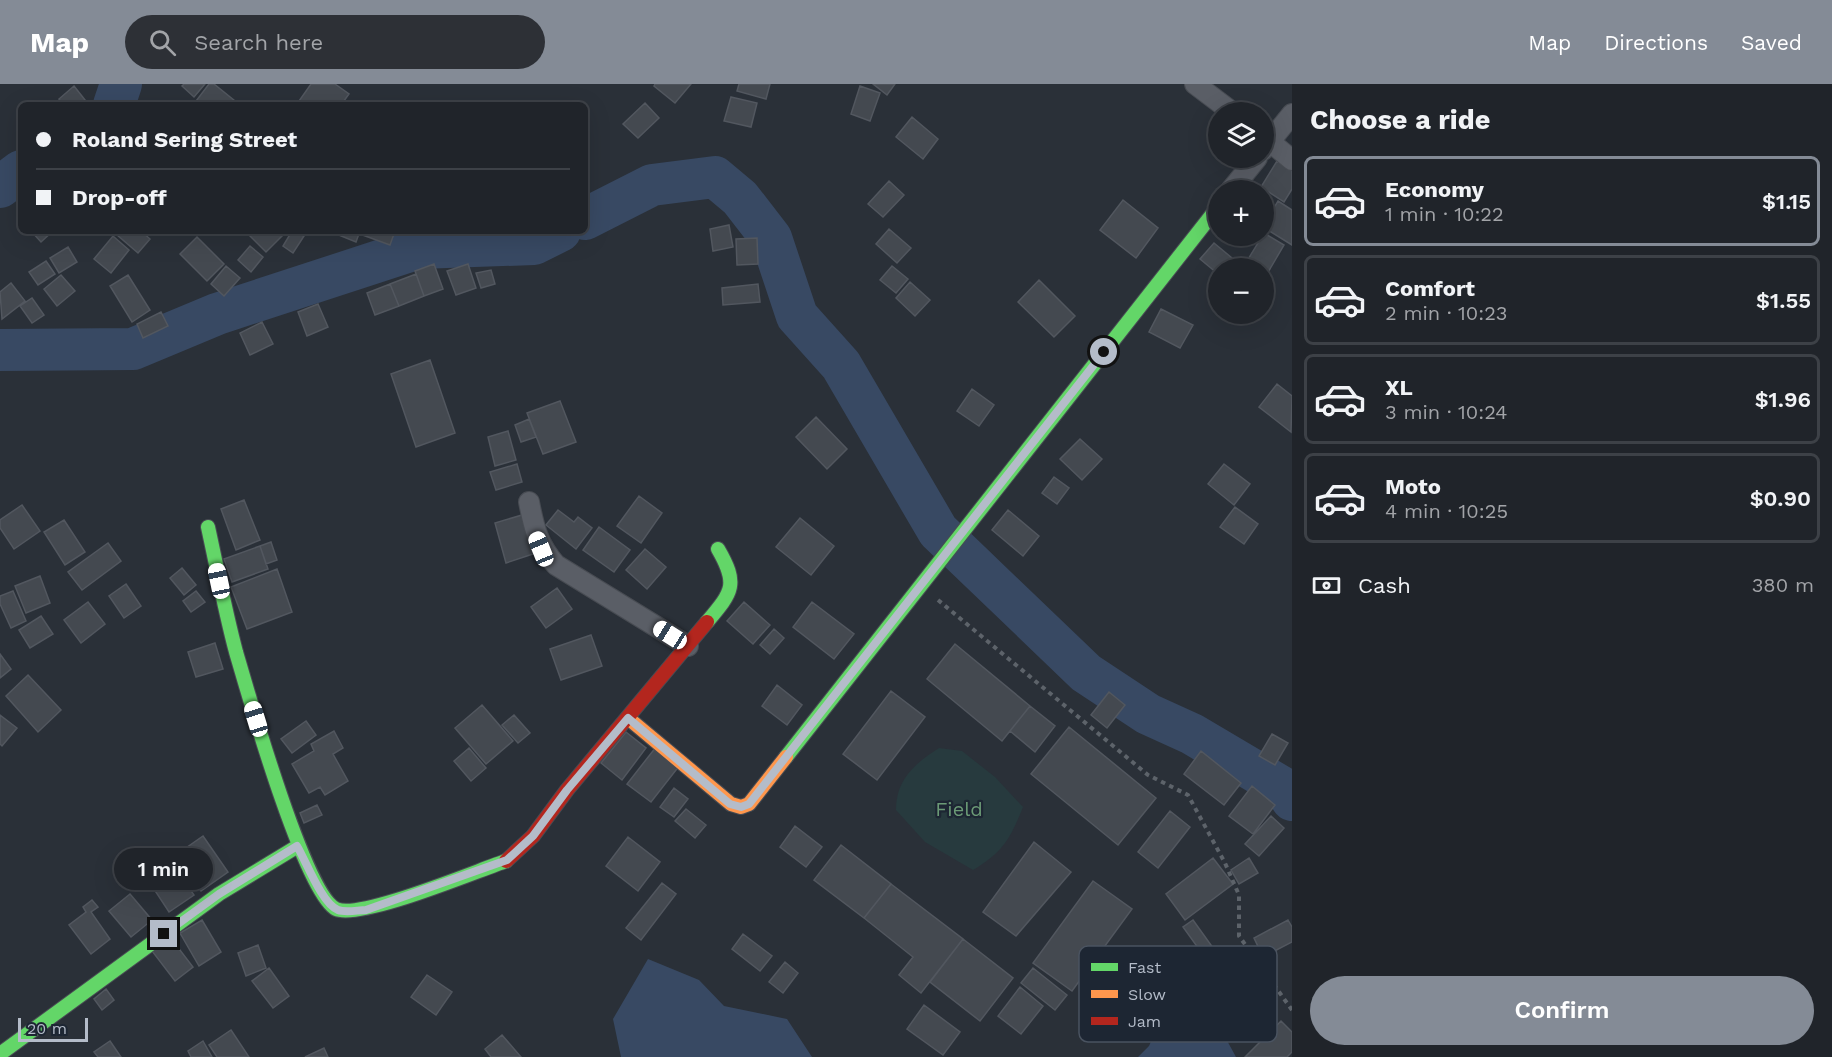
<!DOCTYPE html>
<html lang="en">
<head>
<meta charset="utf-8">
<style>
  :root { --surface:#20242a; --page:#2d3036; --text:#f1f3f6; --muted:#a2a4a8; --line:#3d4147; --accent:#848b96 }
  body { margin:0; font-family:"Work Sans",sans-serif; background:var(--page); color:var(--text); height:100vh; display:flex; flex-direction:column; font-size:22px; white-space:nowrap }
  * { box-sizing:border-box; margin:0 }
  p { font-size:20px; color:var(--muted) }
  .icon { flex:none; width:33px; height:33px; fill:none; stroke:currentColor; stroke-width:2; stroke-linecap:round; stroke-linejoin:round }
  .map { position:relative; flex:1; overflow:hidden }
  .sheet { display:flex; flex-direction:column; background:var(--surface); width:540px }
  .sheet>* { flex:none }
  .top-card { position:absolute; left:18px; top:18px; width:570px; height:132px; border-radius:9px; box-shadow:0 6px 24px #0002,0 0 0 2px var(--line); display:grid; align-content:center; height:132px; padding:0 18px; background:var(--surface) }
  .fabs { position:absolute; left:1208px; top:18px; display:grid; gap:12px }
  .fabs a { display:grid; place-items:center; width:66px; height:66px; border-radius:50%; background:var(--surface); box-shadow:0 6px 24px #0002,0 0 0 2px var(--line); font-size:30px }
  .scale { position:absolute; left:18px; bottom:15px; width:70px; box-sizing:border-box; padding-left:6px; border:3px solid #b4bcc9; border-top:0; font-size:16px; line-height:21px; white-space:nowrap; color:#b4bcc9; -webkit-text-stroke:4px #1d2633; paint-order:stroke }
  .end { position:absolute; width:27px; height:27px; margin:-14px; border:8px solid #b4bcc9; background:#111; box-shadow:0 0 0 3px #111 }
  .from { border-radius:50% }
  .bubble { position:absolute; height:42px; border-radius:21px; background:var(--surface); box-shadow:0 6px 24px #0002,0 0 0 2px var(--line); font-size:20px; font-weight:600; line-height:42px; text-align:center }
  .car { position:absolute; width:18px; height:36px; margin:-18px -9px; border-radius:8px; box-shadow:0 0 4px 2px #0007; background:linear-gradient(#fff 24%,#345 0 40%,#fff 0 76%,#345 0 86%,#fff 0) }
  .top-card b { display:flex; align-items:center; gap:21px; height:57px; font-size:22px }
  .top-card b+b { border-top:2px solid var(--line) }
  .top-card i { width:15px; height:15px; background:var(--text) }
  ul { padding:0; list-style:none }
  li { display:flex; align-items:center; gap:18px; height:90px; margin:0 12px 9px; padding:0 6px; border:3px solid var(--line); border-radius:9px }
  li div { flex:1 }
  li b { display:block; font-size:22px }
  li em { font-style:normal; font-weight:600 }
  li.active { border-color:var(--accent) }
  li>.icon { width:54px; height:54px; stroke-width:1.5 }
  h2 { padding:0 18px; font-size:27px; line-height:72px }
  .pay { display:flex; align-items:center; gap:15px; height:66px; padding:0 18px; font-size:22px }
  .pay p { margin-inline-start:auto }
  .button { display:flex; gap:12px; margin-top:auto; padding:12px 18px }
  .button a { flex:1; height:69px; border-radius:36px; background:var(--accent); color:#fff; font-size:24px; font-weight:600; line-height:69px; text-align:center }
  header { display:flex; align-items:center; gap:36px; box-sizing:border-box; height:84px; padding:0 30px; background:var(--accent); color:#fff }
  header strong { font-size:28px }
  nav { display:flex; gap:33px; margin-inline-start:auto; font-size:21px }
  .search { width:420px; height:54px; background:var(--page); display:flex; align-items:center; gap:15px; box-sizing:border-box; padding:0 21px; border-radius:33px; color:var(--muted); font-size:22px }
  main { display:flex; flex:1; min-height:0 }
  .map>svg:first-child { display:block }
  .green { fill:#273a3e }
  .water { fill:#384963 }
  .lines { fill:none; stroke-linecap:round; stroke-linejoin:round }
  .river { stroke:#384963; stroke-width:42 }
  .building { fill:#444950; stroke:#52575f; stroke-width:1.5 }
  .street-casing { stroke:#484c53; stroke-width:22 }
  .fast-casing { stroke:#484c53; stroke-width:16 }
  .slow-casing { stroke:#484c53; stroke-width:16 }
  .jam-casing { stroke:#484c53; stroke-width:16 }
  .path { stroke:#5d636a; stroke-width:4; stroke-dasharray:4.5 4.5; stroke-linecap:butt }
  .street { stroke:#5a5e66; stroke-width:20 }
  .fast { stroke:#63d668; stroke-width:14 }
  .slow { stroke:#ff974d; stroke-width:14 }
  .jam { stroke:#b3261e; stroke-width:14 }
  .route { stroke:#b4bcc9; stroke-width:8 }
  .labels { text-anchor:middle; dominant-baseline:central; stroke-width:4.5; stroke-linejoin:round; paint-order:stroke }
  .park-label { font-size:20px; fill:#6b9a76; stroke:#1d2633 }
  .key { fill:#1d2633; stroke:#4a5360; stroke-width:1.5 }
  .key-label { font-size:16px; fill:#b4bcc9 }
</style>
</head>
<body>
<header>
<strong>Map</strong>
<div class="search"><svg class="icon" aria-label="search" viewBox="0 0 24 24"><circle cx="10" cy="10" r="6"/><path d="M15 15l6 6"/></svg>Search here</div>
<nav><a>Map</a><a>Directions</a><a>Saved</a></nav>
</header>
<main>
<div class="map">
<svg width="1292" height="973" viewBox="0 0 1292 973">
  <rect width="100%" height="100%" fill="#2a3038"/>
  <path class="green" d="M939 664 962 667 995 693 1023 723C1010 755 1003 768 973 786L925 758 896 726C896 696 914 680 939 664Z"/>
  <path class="water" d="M648 875 699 896 724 922 787 935 812 973H621L613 935Z
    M1212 929 1236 973H1138L1149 962 1158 942Z"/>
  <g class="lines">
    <path class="river" d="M114 21 121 0
      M0 103 21 87
      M585 135 652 101 715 93 740 114 771 154 797 232 841 281 938 447 1086 589 1148 630 1192 650 1285 705 1292 716
      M0 266 133 265 217 230 419 164 534 160 560 147"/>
  </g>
  <path class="building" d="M184 0H205L194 13 182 2Z
    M209 0H214L240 21H201L196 17Z
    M311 0H335L349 10 341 21H305L299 17Z
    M655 0H691L675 19 654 2Z
    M739 0H770L766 15 737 7Z
    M873 0H895L887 11Z
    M74 2 89 21H64L59 15Z
    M860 2 880 9 870 37 851 30Z
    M731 13 757 19 751 43 724 37Z
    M645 19 659 34 638 54 623 40Z
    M912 33 938 55 923 75 896 53Z
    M1277 77 1292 86V105L1284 118 1261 103Z
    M889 97 904 111 883 133 868 120Z
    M1123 116 1158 144 1136 174 1100 146Z
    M1278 117 1292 126V161L1263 143Z
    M729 141 733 163 713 167 710 145Z
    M889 145 911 164 897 179 876 160Z
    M31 147H53L41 158Z
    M118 147H141L150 155 138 169 116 150Z
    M253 147H277L282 152 266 168 249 151Z
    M292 147 304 152 293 169 283 162Z
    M335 147H360L356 158 334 149Z
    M362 147H395L390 161 360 150Z
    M1264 149 1284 161 1267 190 1263 184 1247 177Z
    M113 152 129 166 111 189 94 175Z
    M197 153 224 180 207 197 180 170Z
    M757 154 758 180 737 181 736 155Z
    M1214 159 1244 184H1218V190L1200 175Z
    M250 162 263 173 251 188 238 176Z
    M68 163 77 178 59 189 50 174Z
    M46 177 55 190 38 201 29 188Z
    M434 180 443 205 424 212 415 187Z
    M468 180 476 204 456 211 447 187Z
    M226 182 240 194 224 212 211 200Z
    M892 182 908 195 896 209 880 196Z
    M491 186 495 200 481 204 476 189Z
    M416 190 424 212 399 222 390 200Z
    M61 191 75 207 57 222 44 205Z
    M128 191 150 226 132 238 110 202Z
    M1039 196 1075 232 1054 253 1018 218Z
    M910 198 930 216 915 232 896 214Z
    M11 199 25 217 2 235 0 208Z
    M390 200 399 222 375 231 367 209Z
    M758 200 760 218 723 221 722 204Z
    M32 214 44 231 32 239 20 222Z
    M318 220 328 243 307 252 298 228Z
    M1161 225 1193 241 1180 264 1149 248Z
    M161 228 168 242 143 254 137 240Z
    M262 238 273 260 250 271 240 249Z
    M430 276 455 349 416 363 391 290Z
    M1277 300 1292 312 1291 348 1259 323Z
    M972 305 994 321 979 342 957 327Z
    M560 317 576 358 543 370 527 329Z
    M816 333 847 365 827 385 796 353Z
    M529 335 536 353 521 358 515 341Z
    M508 347 516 376 495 382 488 353Z
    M1080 355 1102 375 1082 396 1060 375Z
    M517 380 522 398 496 406 490 388Z
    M1224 380 1250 400 1234 421 1208 400Z
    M1054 393 1069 404 1057 420 1042 409Z
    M639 412 662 429 641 459 617 442Z
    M244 416 260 456 236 466 221 425Z
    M22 421 40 447 14 465 0 444V436Z
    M1235 423 1258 440 1244 460 1220 443Z
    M558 426 574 438 578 433 592 444 576 465 546 441Z
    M1008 426 1039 452 1023 472 992 446Z
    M522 431 533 470 506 479 495 439Z
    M800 434 834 462 811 491 776 463Z
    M64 436 85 468 65 481 44 448Z
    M599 443 630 466 614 488 583 466Z
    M271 458 277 476 266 480 260 462Z
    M108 459 121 477 82 506 68 488Z
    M260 462 268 485 232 498 224 475Z
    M645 465 666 483 647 505 626 486Z
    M182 484 196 501 184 511 170 494Z
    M277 485 292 528 247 545 231 503Z
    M40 492 50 519 26 529 15 502Z
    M126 500 141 522 124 534 109 512Z
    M557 504 572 525 546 544 531 523Z
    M13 507 26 537 11 544 0 520V512Z
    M196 507 205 518 191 528 183 517Z
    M88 518 105 540 81 559 64 536Z
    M744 518 770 541 753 560 727 537Z
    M812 518 854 550 834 575 793 543Z
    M41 532 53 550 30 564 19 546Z
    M774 545 784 554 770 570 760 561Z
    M591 551 602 582 561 596 550 565Z
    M215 559 223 585 196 593 188 568Z
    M955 560 1030 622 1002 657 927 595Z
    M0 570 11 585 0 594Z
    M28 591 61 626 38 648 6 612Z
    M777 601 802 621 787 641 762 622Z
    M891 607 925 633 877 696 843 670Z
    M1109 608 1125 621 1107 644 1091 631Z
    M482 621 513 657 486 680 455 644Z
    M1030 622 1055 642 1035 668 1010 647Z
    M0 631 17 644 2 662 0 660Z
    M514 631 530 649 518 659 502 641Z
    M306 637 316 651 292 669 281 655Z
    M1069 643 1156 714 1118 761 1031 690Z
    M334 647 343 664 333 670 348 697 325 711 320 703 309 709 292 680 314 667 311 660Z
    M626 648 646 664 622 696 601 679Z
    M1272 650 1288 659 1275 681 1259 672Z
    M656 663 680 681 651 718 627 700Z
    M469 664 486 684 471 697 454 677Z
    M1201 667 1241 699 1224 721 1184 690Z
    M1252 702 1275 721 1253 750 1229 732Z
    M674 704 688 715 674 733 660 723Z
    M317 721 322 731 304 739 300 729Z
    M686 725 706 741 695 754 675 737Z
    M1170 727 1190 743 1158 784 1138 768Z
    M1271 732 1284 744 1259 772 1245 760Z
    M795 742 822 763 806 783 780 763Z
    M203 752 228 788 201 807 176 771Z
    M628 753 660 778 638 807 606 782Z
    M1034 758 1071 788 1016 852 983 828Z
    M841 761 891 800 864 834 814 796Z
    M1213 774 1233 800 1185 836 1166 810Z
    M1249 774 1258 789 1239 800 1231 786Z
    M170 776 194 811 169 828 146 793Z
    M1093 797 1132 825 1072 907 1033 879Z
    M662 799 676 810 641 856 626 844Z
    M891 800 963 855 921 909 899 891 913 873 864 834Z
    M130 810 152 836 131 853 109 827Z
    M92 816 98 823 91 828 110 855 91 870 69 841 86 828 83 823Z
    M202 836 221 868 199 882 180 849Z
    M1193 836 1216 868 1206 875 1183 843Z
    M1288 836 1292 843V858L1263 873 1254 854Z
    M743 850 772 872 760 887 732 865Z
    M170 853 193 883 175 897 152 867Z
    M963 855 1013 894 980 937 930 898Z
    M258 861 266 884 246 892 238 869Z
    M785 878 798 889 783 909 769 898Z
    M269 884 289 912 273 924 252 897Z
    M1033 884 1067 911 1055 926 1021 899Z
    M427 891 452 908 436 931 411 913Z
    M1020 903 1043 922 1021 950 998 932Z
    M106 905 114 916 102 926 94 915Z
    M924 921 960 948 943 971 907 945Z
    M1281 937 1292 948V968L1287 973H1245Z
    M231 946 249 973H217L209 961Z
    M502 951 521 973H491L485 965Z
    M110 957 121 973H98L94 968Z
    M203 957 212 973H191L188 967Z
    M324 964 328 973H305Z"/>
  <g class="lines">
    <defs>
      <path id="street" d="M1195 0 1232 28
        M1263 52 1292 76
        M1263 66 1292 30
        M1231 106 1257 74
        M529 418C534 444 538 461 556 481L688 562"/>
      <path id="fast" d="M208 443C217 484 225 527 236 568 248 609 305 810 336 825 360 836 476 787 506 777
        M707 538C732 508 739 501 718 465
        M786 673 1218 123
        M0 970 219 810 298 762"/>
      <path id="slow" d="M628 634 731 720 741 723 749 720 786 673"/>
      <path id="jam" d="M506 777 533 752 567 706 707 538"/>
    </defs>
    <use href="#street" class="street-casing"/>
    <use href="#fast" class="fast-casing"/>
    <use href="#slow" class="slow-casing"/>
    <use href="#jam" class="jam-casing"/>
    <path class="path" d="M938 516 1148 691 1188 711 1225 779 1239 811V852L1292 926"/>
    <use href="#street" class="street"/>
    <use href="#fast" class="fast"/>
    <use href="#slow" class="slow"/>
    <use href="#jam" class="jam"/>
  </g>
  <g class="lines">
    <path class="route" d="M164 850 219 810 297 762C306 777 322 820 338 826 346 829 358 826 366 826L507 776 533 752 567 706 628 634 730 720 741 723 749 720 1104 268"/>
  </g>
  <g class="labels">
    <g class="park-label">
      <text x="959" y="725">Field</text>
    </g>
  </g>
  <rect x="1079" y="862" width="198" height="96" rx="9" class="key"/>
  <rect x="1091" y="879" width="27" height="8" fill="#63d668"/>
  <rect x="1091" y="906" width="27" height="8" fill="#ff974d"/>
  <rect x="1091" y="933" width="27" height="8" fill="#b3261e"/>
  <g class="key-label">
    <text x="1128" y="889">Fast</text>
    <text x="1128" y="916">Slow</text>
    <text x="1128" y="943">Jam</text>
  </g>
</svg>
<div class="fabs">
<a><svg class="icon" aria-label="layers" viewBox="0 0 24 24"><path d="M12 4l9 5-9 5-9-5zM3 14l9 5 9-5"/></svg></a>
<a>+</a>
<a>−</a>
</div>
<div class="scale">20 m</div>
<i class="end from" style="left:1104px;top:268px"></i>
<i class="end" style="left:164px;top:850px"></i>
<div class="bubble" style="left:114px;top:764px;width:99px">1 min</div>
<i class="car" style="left:541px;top:465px;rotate:338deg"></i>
<i class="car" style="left:219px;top:497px;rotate:348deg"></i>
<i class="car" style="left:670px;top:551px;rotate:302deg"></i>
<i class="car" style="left:256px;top:635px;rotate:343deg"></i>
<div class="top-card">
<b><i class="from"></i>Roland Sering Street</b>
<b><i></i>Drop-off</b>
</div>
</div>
<section class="sheet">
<h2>Choose a ride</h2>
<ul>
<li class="active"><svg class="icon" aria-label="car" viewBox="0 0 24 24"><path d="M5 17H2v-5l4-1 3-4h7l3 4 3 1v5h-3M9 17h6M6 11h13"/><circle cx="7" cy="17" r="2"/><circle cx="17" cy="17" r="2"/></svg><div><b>Economy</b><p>1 min · 10:22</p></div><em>$1.15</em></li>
<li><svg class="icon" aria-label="car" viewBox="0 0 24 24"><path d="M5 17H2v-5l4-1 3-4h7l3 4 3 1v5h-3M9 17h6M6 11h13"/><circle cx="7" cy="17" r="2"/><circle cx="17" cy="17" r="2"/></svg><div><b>Comfort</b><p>2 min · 10:23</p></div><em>$1.55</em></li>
<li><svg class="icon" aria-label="car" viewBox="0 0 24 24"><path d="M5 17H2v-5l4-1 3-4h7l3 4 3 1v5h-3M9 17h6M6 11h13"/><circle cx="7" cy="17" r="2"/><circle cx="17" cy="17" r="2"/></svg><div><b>XL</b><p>3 min · 10:24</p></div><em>$1.96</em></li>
<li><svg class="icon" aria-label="car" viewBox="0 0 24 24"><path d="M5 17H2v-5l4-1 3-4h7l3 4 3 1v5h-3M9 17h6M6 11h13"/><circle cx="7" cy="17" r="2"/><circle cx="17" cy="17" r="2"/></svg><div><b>Moto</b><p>4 min · 10:25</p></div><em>$0.90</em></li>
</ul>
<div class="pay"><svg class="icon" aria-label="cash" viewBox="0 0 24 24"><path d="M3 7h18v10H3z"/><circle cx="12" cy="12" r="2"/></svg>Cash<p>380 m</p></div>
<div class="button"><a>Confirm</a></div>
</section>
</main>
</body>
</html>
